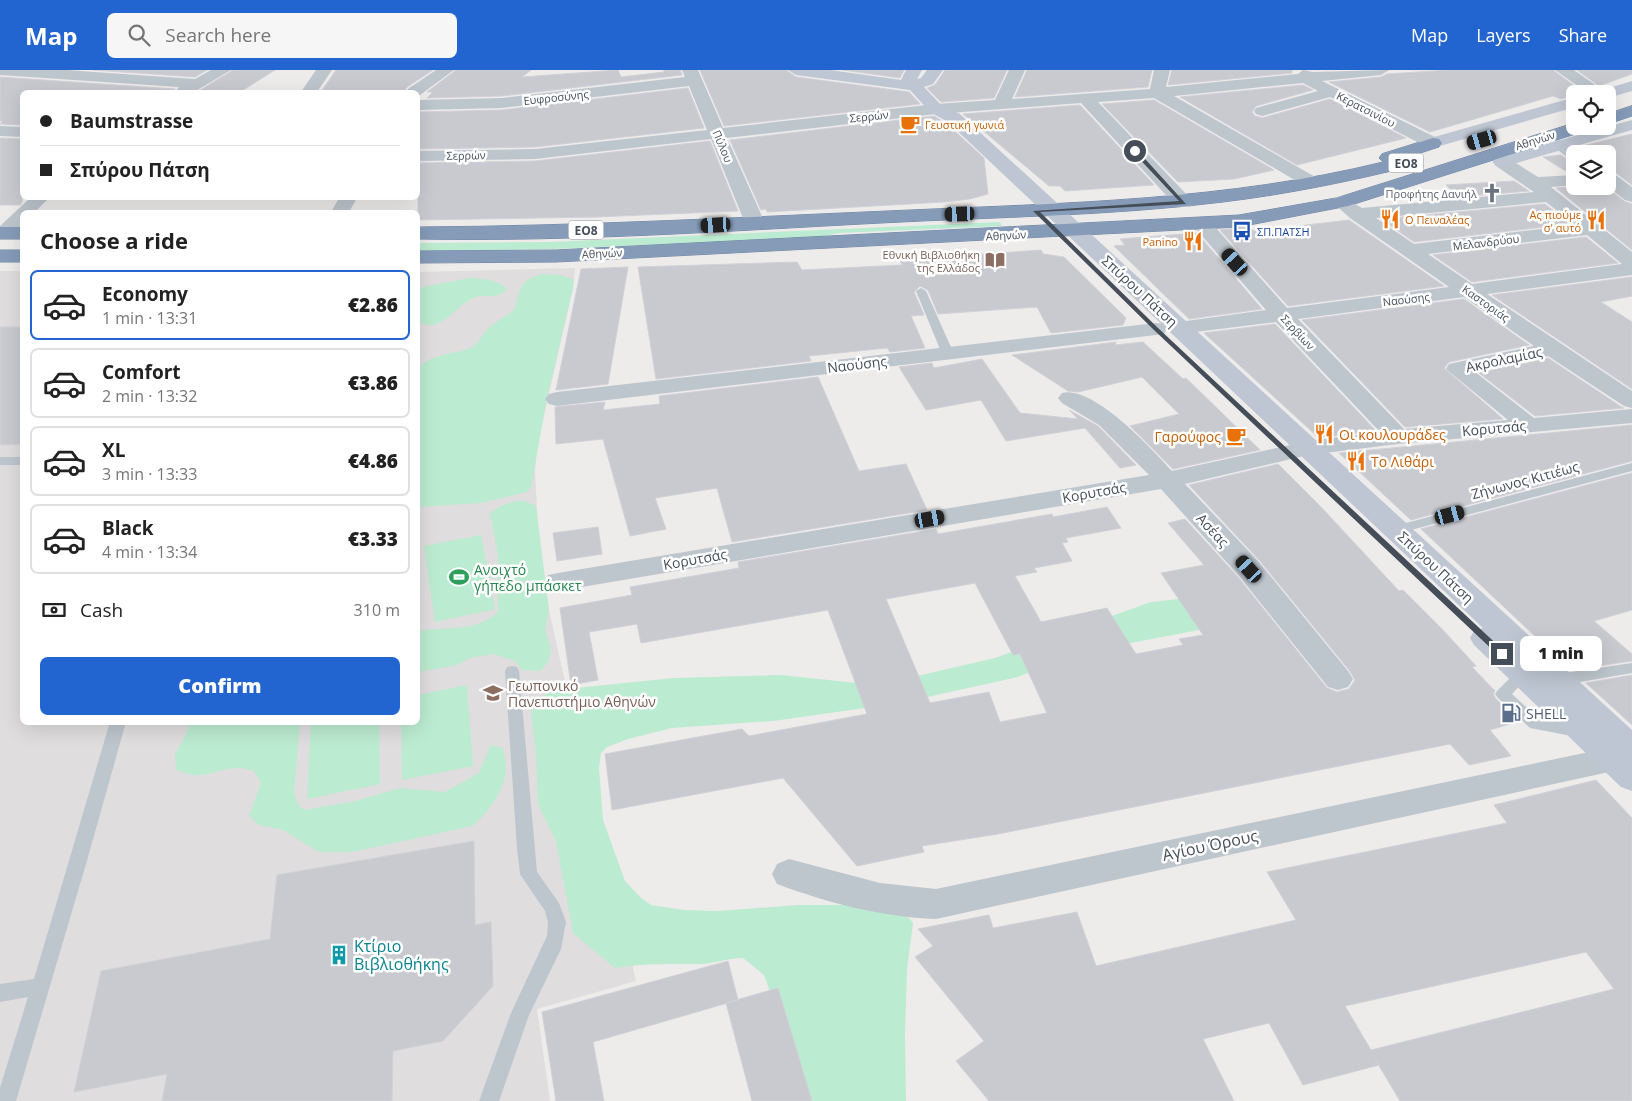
<!DOCTYPE html>
<html lang="en">
<head>
<meta charset="utf-8">
<style>
  :root { --surface:#fff; --page:#f6f6f6; --text:#222; --muted:#767676; --line:#e0e0e0; --accent:#2265d1 }
  body { margin:0; font-family:"Open Sans",sans-serif; background:var(--page); color:var(--text); height:100vh; display:flex; flex-direction:column; font-size:19px; white-space:nowrap }
  * { box-sizing:border-box; margin:0 }
  p { font-size:16px; color:var(--muted) }
  .icon { flex:none; width:28px; height:28px; fill:none; stroke:currentColor; stroke-width:2; stroke-linecap:round; stroke-linejoin:round }
  .map { position:relative; flex:1; overflow:hidden }
  .panel { position:absolute; left:20px; top:140px; width:400px; height:515px; display:flex; flex-direction:column; background:var(--surface); border-radius:8px; box-shadow:0 5px 20px #0002 }
  .panel>* { flex:none }
  .banner { position:absolute; left:20px; top:20px; width:400px; height:110px; border-radius:8px; box-shadow:0 5px 20px #0002; display:grid; align-content:center; height:110px; padding:0 20px; background:var(--surface) }
  .buttons { position:absolute; left:1566px; top:15px; display:grid; gap:10px }
  .buttons a { display:grid; place-items:center; width:50px; height:50px; border-radius:8px; background:var(--surface); box-shadow:0 5px 20px #0002; font-size:25px }
  .end { position:absolute; width:22px; height:22px; margin:-11px; border:6px solid #454e58; background:#fff; box-shadow:0 0 0 2px #fff }
  .from { border-radius:50% }
  .bubble { position:absolute; height:35px; border-radius:8px; background:var(--surface); box-shadow:0 5px 20px #0002; font-size:16px; font-weight:800; line-height:35px; text-align:center }
  .car { position:absolute; width:15px; height:30px; margin:-15px -8px; border-radius:6px; box-shadow:0 0 4px 1px #0007; background:linear-gradient(#222 24%,#8ab4d8 0 40%,#222 0 76%,#8ab4d8 0 86%,#222 0) }
  .banner b { display:flex; align-items:center; gap:18px; height:48px; font-size:19px }
  .banner b+b { border-top:1px solid var(--line) }
  .banner i { width:12px; height:12px; background:var(--text) }
  ul { padding:0; list-style:none }
  li { display:flex; align-items:center; gap:15px; height:70px; margin:0 10px 8px; padding:0 10px; border:2px solid var(--line); border-radius:8px }
  li div { flex:1 }
  li b { display:block; font-size:19px }
  li em { font-style:normal; font-weight:800 }
  li.current { border-color:var(--accent) }
  li>.icon { width:45px; height:45px; stroke-width:1.5 }
  h2 { padding:0 20px; font-size:22px; line-height:60px }
  .pay { display:flex; align-items:center; gap:12px; height:55px; padding:0 20px; font-size:19px }
  .pay p { margin-inline-start:auto }
  .cta { display:flex; gap:10px; margin-top:auto; padding:10px 20px }
  .cta a { flex:1; height:58px; border-radius:8px; background:var(--accent); color:#fff; font-size:20px; font-weight:800; line-height:58px; text-align:center }
  header { display:flex; align-items:center; gap:30px; box-sizing:border-box; height:70px; padding:0 25px; background:var(--accent); color:#fff }
  header strong { font-size:24px }
  nav { display:flex; gap:28px; margin-inline-start:auto; font-size:18px }
  .search { width:350px; height:45px; background:var(--page); display:flex; align-items:center; gap:12px; box-sizing:border-box; padding:0 18px; border-radius:8px; color:var(--muted); font-size:19px }
  .map>svg:first-child { display:block }
  .education { fill:#dfdddd }
  .green { fill:#bbebd0 }
  .building { fill:#c8cad0; stroke:#d0d1d7; fill-rule:evenodd }
  .lines { fill:none; stroke-linecap:round; stroke-linejoin:round }
  .highway-casing { stroke:#7186a4; stroke-width:1 }
  .lane { fill:#bdc5cd; fill-rule:evenodd }
  .street { fill:#bdc5cd; fill-rule:evenodd }
  .secondary { fill:#bdc6d2; fill-rule:evenodd }
  .highway { fill:#859bb8; fill-rule:evenodd }
  .route { fill:#454e58 }
  .labels { text-anchor:middle; dominant-baseline:central; stroke-width:5; stroke-linejoin:round; paint-order:stroke }
  .far-street-label { font-size:11px; fill:#454e58; stroke:#fff }
  .far-food-label { font-size:11px; fill:#c56008; stroke:#fff; text-anchor:start }
  .far-worship-label { font-size:11px; fill:#5b616d; stroke:#fff; text-anchor:end }
  .far-transit-label { font-size:11px; fill:#164399; stroke:#fff; text-anchor:start }
  .far-education-label { font-size:11px; fill:#785e54; stroke:#fff; text-anchor:end }
  .shield { fill:#fff; stroke:#7d838a; stroke-width:1 }
  .shield-label { font-size:12px; font-weight:bold; fill:#454e58 }
  .street-label { font-size:14px; fill:#454e58; stroke:#fff }
  .food-label { font-size:14px; fill:#c56008; stroke:#fff; text-anchor:start }
  .leisure-label { font-size:14px; fill:#27864d; stroke:#fff; text-anchor:start }
  .education-label { font-size:14px; fill:#785e54; stroke:#fff; text-anchor:start }
  .service-label { font-size:14px; fill:#4e5e75; stroke:#fff; text-anchor:start }
  .near-street-label { font-size:16px; fill:#454e58; stroke:#fff }
  .near-culture-label { font-size:16px; fill:#0d838f; stroke:#fff; text-anchor:start }
</style>
</head>
<body>
<header>
<strong>Map</strong>
<div class="search"><svg class="icon" aria-label="search" viewBox="0 0 24 24"><circle cx="10" cy="10" r="6"/><path d="M15 15l6 6"/></svg>Search here</div>
<nav><a>Map</a><a>Layers</a><a>Share</a></nav>
</header>
<div class="map">
<svg width="1632" height="1031" viewBox="0 0 1632 1031">
  <rect width="100%" height="100%" fill="#eeebeb"/>
  <path class="education" d="M575 198 573 219 537 376 535 401 538 462 549 540 561 594 636 911 537 939 550 1031H0V201H22V652H418V202Z"/>
  <path class="green" d="M1000 152 1002 156 838 163 817 168 552 179 418 181V173L551 172Z
    M543 204 558 205 573 209 574 213 547 328 531 417 527 422 481 433 418 437V298C433 283 452 285 471 278 478 275 481 266 486 261 492 253 506 247 514 240 521 219 518 210 543 204Z
    M469 208C480 209 500 209 507 219 496 231 485 223 473 228 454 237 441 264 418 252V218Z
    M515 431H525L536 436 549 540 545 560 551 577 549 591 540 601 522 600 515 591 493 584 470 588 457 595 418 602V561C447 556 475 563 498 542V485L490 443 501 436Z
    M481 465 495 539 435 552 424 476Z
    M1187 528 1241 552 1120 575 1054 592 1018 607 900 633 773 651 672 658 628 669 607 677 601 683 599 698 603 750 625 811 641 828 651 835 684 840 718 841 798 835H851L876 838 909 848 913 853 907 899 905 963 906 1031H810L764 905 743 888C729 888 715 893 701 894 671 894 644 893 615 898L573 863 556 771 538 734 536 682 531 644 536 629 555 620 674 608 781 605 866 614 904 609 995 588 1151 532Z
    M467 615 473 696 402 710 401 653 418 652V625Z
    M159 653H300L294 723 298 735 304 740 356 731 400 718 445 722 479 703 491 675 503 678C504 684 506 691 506 698 506 718 487 745 472 756L352 782H319L283 760 259 755 249 746 261 713 254 701C249 700 243 698 238 698 214 699 200 713 176 699L175 685 190 656Z
    M311 653H379L380 714 307 729Z"/>
  <path class="building" d="M93 0H207L195 7Z
    M233 0H275L240 22H197Z
    M336 0H433L407 17 404 22H321Z
    M456 0H531L522 7 618 0 621 7 664 2V0H680L682 5 502 26 427 28 433 22H427Z
    M700 0H786L796 7 909 22 920 34 724 56Z
    M843 0H904L900 8Z
    M945 0H1007L994 28 941 32 927 18 935 15Z
    M1027 0H1152L1148 17 1015 27Z
    M1172 0H1292V3L1168 15Z
    M1449 0H1553L1583 22 1561 29 1553 26 1430 62 1329 12 1381 7 1387 4Z
    M1577 0H1632V4L1599 16Z
    M0 7 175 19 173 22H22V55L0 54 3 51H0Z
    M1303 15 1313 20 1256 36 1252 42 1255 46 1262 48 1330 29 1406 68 1297 95 1180 27Z
    M688 18 704 58 535 77 418 79V42L502 40Z
    M1154 30 1274 100 1234 109 1178 112 1102 34Z
    M1080 35 1154 115 1065 121 1060 116H1049L963 44Z
    M934 46 947 54 984 88 988 124 970 129 944 132 767 142 766 139 761 140 730 70Z
    M1632 64V115L1615 102 1608 101V84H1585L1578 77Z
    M0 68 22 69V132L20 135H0Z
    M710 71 738 141 596 147 418 150V93L535 91Z
    M1561 85 1568 90 1575 92V103H1569L1543 87Z
    M1514 111 1529 121 1458 127 1446 115Z
    M1576 116H1605L1624 131 1632 134V180L1556 118Z
    M1545 134 1570 154 1414 172 1381 149Z
    M1349 150 1444 216 1288 236 1220 160 1250 157 1254 161Z
    M1197 163 1262 239 1189 249 1114 176 1125 175 1120 169Z
    M1586 167 1618 193 1472 212 1433 185Z
    M1041 180 1043 184 1064 187 1126 248 1123 255 1051 263 1037 237 938 244 928 220 920 216 914 222 924 245 911 246 925 278 890 282 887 278 809 286 811 291 656 309 638 197 797 192 802 200 902 195 900 190Z
    M628 197 608 314 556 320 581 199Z
    M1632 207V226L1601 232 1632 252V319L1492 225Z
    M1464 229 1529 275 1449 292 1444 298 1503 349 1405 357 1302 250Z
    M1275 254 1376 361 1319 368 1204 263Z
    M0 257H22V374L0 375Z
    M1116 272 1115 275 1143 272 1183 309 1186 308 1260 380 1173 399 1130 356 1179 344 1142 307 1078 322 1068 321 1012 285Z
    M1548 288 1623 338H1624L1535 346 1479 303Z
    M982 289 1020 343 1078 349 1069 340 1098 356 1136 395 1120 398 1085 358 1006 371 981 330 926 340 899 297 932 293 934 298Z
    M818 307 859 401 906 394 927 440 732 472 717 418 655 428 666 459 630 466 603 369 556 374 555 337 605 332 603 340 660 334 659 326Z
    M1632 355V391L1411 450 1339 383Z
    M1278 394 1322 438 1399 521 1403 520 1443 560 1476 596 1472 597 1495 621 1493 624 1496 629 1520 651 1490 660 1511 686 1469 695 1450 674 998 764 922 776 924 782 857 796 783 708 612 740 605 684 742 659 749 666 867 644 828 540 641 573 637 554 589 562 598 610 571 615 560 538 632 525 630 517 739 498 738 492 936 459 938 464 1052 444 1053 447 1107 437 1121 458 1066 468 1068 472 1062 473 1072 491 1034 498 1037 502 1015 506 1041 552 1107 538 1136 584 1183 575 1179 569 1203 565 1161 503 1204 495 1168 453 1185 449 1238 507 1327 618 1337 622 1349 619 1355 610 1349 600 1260 491 1189 415ZM975 513 1013 585 1020 584 1047 643 1000 652 989 622 930 633 886 529Z
    M1632 403V540L1594 551 1632 584V591L1571 600 1421 459Z
    M598 457 602 484 557 491 553 463Z
    M1632 605V655L1586 613Z
    M1596 710 1632 748V1031H1400L1375 989 1379 995 1303 1015 1269 953 1203 969 1234 1031H989L956 991 984 971 915 887 933 876 918 859 989 845 993 858 1077 842 1096 896 1296 850 1267 802 1507 753 1494 735ZM1586 882 1614 919 1371 980 1345 936Z
    M474 771 475 855 491 852 493 916 443 971 393 981 392 1031H162L167 1004 74 1022 101 901 270 869 277 805Z
    M728 891 738 930 593 972 604 1031H556L542 942Z
    M778 918 812 1031H752L726 933Z"/>
  <g class="lines">
    <defs>
      <path id="highway" d="M1632 36V46L1608 54V44Z
        M1575 53V56H1590L1588 60 1348 136 1239 157 556 192 418 193V181L556 180 1239 145 1336 128Z
        M1433 68 1439 69 1442 73 1439 77 1411 86 1419 91 1416 95C1352 111 1289 124 1223 132 1110 146 995 147 881 153 727 161 572 172 418 169V157C582 156 746 147 910 140 1068 133 1228 130 1383 92L1379 88 1382 84Z
        M0 157H22V169H0Z
        M0 180H22V192H0Z"/>
    </defs>
    <use href="#highway" class="highway-casing"/>
    <path class="lane" d="M921 218 926 221 954 284 952 286 948 287 942 284 916 221Z
      M0 387H22V395H0Z
      M1632 393V401L1396 464 1389 460 1391 457Z
      M1632 593V603L1557 616 1552 614 1550 610 1552 606 1557 604Z
      M512 596 517 597 519 601 537 802 559 833 566 852 561 879 529 945 499 1031H479L511 943 547 866 548 852 545 841 520 804 517 778 505 601 507 597Z
      M1523 598 1528 600 1530 604 1512 624 1539 649 1582 657 1585 661 1582 665 1577 667 1530 658 1498 628 1495 624 1498 620 1518 600Z
      M110 652H126L86 794 16 1031H0V1018L28 927 0 932V914L34 909Z"/>
    <path class="street" d="M0 0H66L195 9 211 0H231L194 22H175L179 17 0 5Z
      M316 0H332L317 22H301Z
      M436 0H454L420 25 418 26V22H406L408 19Z
      M682 0H698L723 58 936 34 995 30 1009 0H1025L1012 29 1150 19 1154 0H1170L1166 17 1298 4 1303 0 1313 2 1389 0 1381 5 1322 11 1439 69 1442 73 1439 77H1427L1330 27 1262 46 1256 44 1254 41 1256 38 1318 21 1303 13 1174 26 1317 108 1320 112 1317 116H1305L1154 28 1098 32 1191 129 1193 133 1191 137H1177L1081 33 936 44 727 68 765 153 762 157H748L745 153 711 69 535 89 418 91V81L535 79 707 60 689 16 502 38 418 40V30L502 28 685 7Z
      M1555 0H1574L1608 24H1589Z
      M0 56 22 57V67L0 66Z
      M1561 70 1567 71 1583 84H1575V90L1569 89 1552 75 1555 71Z
      M1502 87 1508 88 1538 107 1575 105V115L1551 117 1632 182V205L1487 224 1632 321V338L1624 336 1548 286 1475 302 1534 348 1632 339V353L1398 374 1308 385 1185 414 1259 492 1348 601 1353 609 1348 617 1338 620 1328 617 1239 506 1161 419 558 521 548 519 544 512 548 505 558 503 1149 405 1099 355 1062 333 1058 328 1062 323C1093 315 1152 379 1172 401L1308 371 1380 362 1276 252 1179 264 1171 263 1168 258 1171 253 1179 252 1266 240 1191 153 1194 149H1208L1287 238 1449 217 1350 148 1332 132 1334 128 1341 126 1362 138 1534 122 1496 96 1493 92 1496 88ZM1546 132 1575 155 1414 174 1376 148ZM1587 165 1622 194 1472 214 1428 184ZM1464 227 1534 276 1449 294 1446 299 1508 350 1404 359 1298 249Z
      M1608 103 1614 104 1632 117V132L1625 130 1607 116Z
      M30 128H49L35 142H22V155L11 167 0 168V156Z
      M339 128H357L349 142H331Z
      M1156 253 1164 254 1167 259 1164 264 557 336 549 334 545 329 549 324 557 322Z
      M1632 673V697L936 849C882 847 828 833 777 814L772 804 777 794 789 789 880 813 936 819Z"/>
    <path class="secondary" d="M788 0H830L901 10 906 0H922L917 9 921 8 927 0H943L933 14 924 17 942 36 960 44 1632 660V721L1621 717 1474 575 1470 568 1474 561 1483 558 948 52 930 42 910 20 796 5Z
      M1632 11V21L1608 28V24H1597L1599 21Z
      M1575 27V37L1433 78 1427 77 1424 73 1427 69Z
      M1632 50V60L1502 97 1496 96 1493 92 1496 88Z"/>
    <use href="#highway" class="highway"/>
  </g>
  <path class="route" d="M1137 80 1186 134 1040 142 1158 258 1505 582V586H1499L1154 260 1033 141 1179 131 1132 81Z"/>
  <defs>
    <symbol id="cafe-bare" viewBox="-9 -9 18 18"><path d="M-5.5-4.5H6V0H3Q3 3.5 0 3.5H-2.5Q-5.5 3.5-5.5 0ZM3-3.2v2h1.7v-2ZM-6 4.5H4V6H-6Z" fill="#e8710a" stroke="#fff" stroke-width="2.5" paint-order="stroke"/></symbol>
    <symbol id="church-bare" viewBox="-9 -9 18 18"><path d="M-1.2-6h2.4v3.5h3.3v2.4h-3.3V6h-2.4V-.1h-3.3v-2.4h3.3Z" fill="#6b7280" stroke="#fff" stroke-width="2.5" paint-order="stroke"/></symbol>
    <symbol id="restaurant-bare" viewBox="-9 -9 18 18"><path d="M-5-6h1v4h1v-4h1v4h1v-4h1v5L-1.5 .5V6h-2V.5L-5-1ZM5-6V6H3V1.5H1.5Q1.5-4 5-6Z" fill="#e8710a" stroke="#fff" stroke-width="2.5" paint-order="stroke"/></symbol>
    <symbol id="bus-bare" viewBox="-9 -9 18 18"><path d="M-5-6H5V4H4V6H2V4H-2V6H-4V4H-5ZM-3.5-4V0h7V-4ZM-3.5 1.2v1.5H-2V1.2ZM2 1.2v1.5H3.5V1.2Z" fill="#1a4fb4" stroke="#fff" stroke-width="2.5" paint-order="stroke"/></symbol>
    <symbol id="library-bare" viewBox="-9 -9 18 18"><path d="M-6-4Q-3-5.5-.7-3.5V5Q-3 3-6 4ZM6-4Q3-5.5 .7-3.5V5Q3 3 6 4Z" fill="#8d6e63" stroke="#fff" stroke-width="2.5" paint-order="stroke"/></symbol>
    <symbol id="stadium-bare" viewBox="-9 -9 18 18"><path d="M0-5a6.5 5 0 1 0 0 10a6.5 5 0 1 0 0-10ZM-3.5-1.8h7v3.6h-7Z" fill="#2e9e5b" stroke="#fff" stroke-width="2.5" paint-order="stroke"/></symbol>
    <symbol id="university-bare" viewBox="-9 -9 18 18"><path d="M0-5L7-2L0 1L-7-2ZM-4 1L0 2.5L4 1V4Q0 6-4 4Z" fill="#8d6e63" stroke="#fff" stroke-width="2.5" paint-order="stroke"/></symbol>
    <symbol id="fuel-bare" viewBox="-9 -9 18 18"><path d="M-5.5-6h7V0h2V4h1.3V-2.5L3-4.5l.8-.8L6-3V5H2.5V1h-1V6h-7ZM-4.2-4.7v3.2H.2V-4.7Z" fill="#5c6f8a" stroke="#fff" stroke-width="2.5" paint-order="stroke"/></symbol>
    <symbol id="building-bare" viewBox="-9 -9 18 18"><path d="M-4-6H4V6H1V3H-1V6H-4ZM-2.5-4.3h1.7v1.8h-1.7ZM.8-4.3h1.7v1.8H.8ZM-2.5-1h1.7V.8h-1.7ZM.8-1h1.7V.8H.8Z" fill="#0f9aa8" stroke="#fff" stroke-width="2.5" paint-order="stroke"/></symbol>
  </defs>
  <g fill-rule="evenodd">
    <use href="#cafe-bare" x="896" y="40" width="28" height="28"/>
    <use href="#church-bare" x="1478" y="109" width="28" height="28"/>
    <use href="#restaurant-bare" x="1376" y="135" width="28" height="28"/>
    <use href="#restaurant-bare" x="1582" y="136" width="28" height="28"/>
    <use href="#bus-bare" x="1228" y="147" width="28" height="28"/>
    <use href="#restaurant-bare" x="1179" y="157" width="28" height="28"/>
    <use href="#library-bare" x="981" y="176" width="28" height="28"/>
    <use href="#restaurant-bare" x="1310" y="350" width="28" height="28"/>
    <use href="#cafe-bare" x="1222" y="352" width="28" height="28"/>
    <use href="#restaurant-bare" x="1342" y="377" width="28" height="28"/>
    <use href="#stadium-bare" x="445" y="493" width="28" height="28"/>
    <use href="#university-bare" x="479" y="609" width="28" height="28"/>
    <use href="#fuel-bare" x="1497" y="629" width="28" height="28"/>
    <use href="#building-bare" x="325" y="871" width="28" height="28"/>
  </g>
  <g class="labels">
    <g class="far-street-label">
      <text transform="translate(556 27) rotate(-6)">Ευφροσύνης</text>
      <text transform="translate(1366 39) rotate(27)">Κερατσινίου</text>
      <text transform="translate(869 46) rotate(-6)">Σερρών</text>
      <text transform="translate(1535 70) rotate(-17)">Αθηνών</text>
      <text transform="translate(723 76) rotate(67)">Πύλου</text>
      <text transform="translate(466 85) rotate(-1)">Σερρών</text>
      <text transform="translate(1006 165) rotate(-3)">Αθηνών</text>
      <text transform="translate(1486 172) rotate(-7)">Μελανδρύου</text>
      <text transform="translate(602 183) rotate(-3)">Αθηνών</text>
      <text transform="translate(1406 229) rotate(-7)">Ναούσης</text>
      <text transform="translate(1486 233) rotate(35)">Καστοριάς</text>
      <text transform="translate(1298 262) rotate(47)">Σερβίων</text>
    </g>
    <g class="far-food-label">
      <text x="925" y="54">Γευστική γωνιά</text>
      <text x="1581" y="144" text-anchor="end">Ας πιούμε<tspan x="1581" dy="13">σ' αυτό</tspan></text>
      <text x="1405" y="149">Ο Πειναλέας</text>
      <text x="1178" y="171" text-anchor="end">Panino</text>
    </g>
    <g class="far-worship-label">
      <text x="1477" y="123">Προφήτης Δανιήλ</text>
    </g>
    <g class="far-transit-label">
      <text x="1257" y="161">ΣΠ.ΠΑΤΣΗ</text>
    </g>
    <g class="far-education-label">
      <text x="980" y="184">Εθνική Βιβλιοθήκη<tspan x="980" dy="13">της Ελλάδος</tspan></text>
    </g>
    <g class="shield">
      <rect x="1388.5" y="83.5" width="35" height="19" rx="4"/>
      <rect x="568.5" y="150.5" width="35" height="19" rx="4"/>
    </g>
    <g class="shield-label">
      <text x="1406" y="93">ΕΟ8</text>
      <text x="586" y="160">ΕΟ8</text>
    </g>
    <g class="street-label">
      <text transform="translate(1140 221) rotate(43)">Σπύρου Πάτση</text>
      <text transform="translate(1504 289) rotate(-12)">Ακρολαμίας</text>
      <text transform="translate(857 294) rotate(-7)">Ναούσης</text>
      <text transform="translate(1494 358) rotate(-5)">Κορυτσάς</text>
      <text transform="translate(1525 410) rotate(-15)">Ζήνωνος Κιτιέως</text>
      <text transform="translate(1094 422) rotate(-10)">Κορυτσάς</text>
      <text transform="translate(1213 460) rotate(47)">Ασέας</text>
      <text transform="translate(695 489) rotate(-10)">Κορυτσάς</text>
      <text transform="translate(1436 497) rotate(43)">Σπύρου Πάτση</text>
    </g>
    <g class="food-label">
      <text x="1339" y="364">Οι κουλουράδες</text>
      <text x="1221" y="366" text-anchor="end">Γαρούφος</text>
      <text x="1371" y="391">Το Λιθάρι</text>
    </g>
    <g class="leisure-label">
      <text x="474" y="499">Ανοιχτό<tspan x="474" dy="16">γήπεδο μπάσκετ</tspan></text>
    </g>
    <g class="education-label">
      <text x="508" y="615">Γεωπονικό<tspan x="508" dy="16">Πανεπιστήμιο Αθηνών</tspan></text>
    </g>
    <g class="service-label">
      <text x="1526" y="643">SHELL</text>
    </g>
    <g class="near-street-label">
      <text transform="translate(1210 775) rotate(-12)">Αγίου Όρους</text>
    </g>
    <g class="near-culture-label">
      <text x="354" y="876">Κτίριο<tspan x="354" dy="18">Βιβλιοθήκης</tspan></text>
    </g>
  </g>
</svg>
<div class="buttons">
<a><svg class="icon" aria-label="locate" viewBox="0 0 24 24"><circle cx="12" cy="12" r="6"/><path d="M12 2v4M12 18v4M2 12h4M18 12h4"/></svg></a>
<a><svg class="icon" aria-label="layers" viewBox="0 0 24 24"><path d="M12 4l9 5-9 5-9-5zM3 14l9 5 9-5"/></svg></a>
</div>
<i class="end from" style="left:1135px;top:81px"></i>
<i class="end" style="left:1502px;top:584px"></i>
<div class="bubble" style="left:1520px;top:566px;width:82px">1 min</div>
<i class="car" style="left:1482px;top:70px;rotate:254deg"></i>
<i class="car" style="left:960px;top:144px;rotate:268deg"></i>
<i class="car" style="left:716px;top:155px;rotate:267deg"></i>
<i class="car" style="left:1235px;top:192px;rotate:318deg"></i>
<i class="car" style="left:1450px;top:445px;rotate:75deg"></i>
<i class="car" style="left:930px;top:449px;rotate:80deg"></i>
<i class="car" style="left:1249px;top:499px;rotate:318deg"></i>
<div class="banner">
<b><i class="from"></i>Baumstrasse</b>
<b><i></i>Σπύρου Πάτση</b>
</div>
<section class="panel">
<h2>Choose a ride</h2>
<ul>
<li class="current"><svg class="icon" aria-label="car" viewBox="0 0 24 24"><path d="M5 17H2v-5l4-1 3-4h7l3 4 3 1v5h-3M9 17h6M6 11h13"/><circle cx="7" cy="17" r="2"/><circle cx="17" cy="17" r="2"/></svg><div><b>Economy</b><p>1 min · 13:31</p></div><em>€2.86</em></li>
<li><svg class="icon" aria-label="car" viewBox="0 0 24 24"><path d="M5 17H2v-5l4-1 3-4h7l3 4 3 1v5h-3M9 17h6M6 11h13"/><circle cx="7" cy="17" r="2"/><circle cx="17" cy="17" r="2"/></svg><div><b>Comfort</b><p>2 min · 13:32</p></div><em>€3.86</em></li>
<li><svg class="icon" aria-label="car" viewBox="0 0 24 24"><path d="M5 17H2v-5l4-1 3-4h7l3 4 3 1v5h-3M9 17h6M6 11h13"/><circle cx="7" cy="17" r="2"/><circle cx="17" cy="17" r="2"/></svg><div><b>XL</b><p>3 min · 13:33</p></div><em>€4.86</em></li>
<li><svg class="icon" aria-label="car" viewBox="0 0 24 24"><path d="M5 17H2v-5l4-1 3-4h7l3 4 3 1v5h-3M9 17h6M6 11h13"/><circle cx="7" cy="17" r="2"/><circle cx="17" cy="17" r="2"/></svg><div><b>Black</b><p>4 min · 13:34</p></div><em>€3.33</em></li>
</ul>
<div class="pay"><svg class="icon" aria-label="cash" viewBox="0 0 24 24"><path d="M3 7h18v10H3z"/><circle cx="12" cy="12" r="2"/></svg>Cash<p>310 m</p></div>
<div class="cta"><a>Confirm</a></div>
</section>
</div>
</body>
</html>
